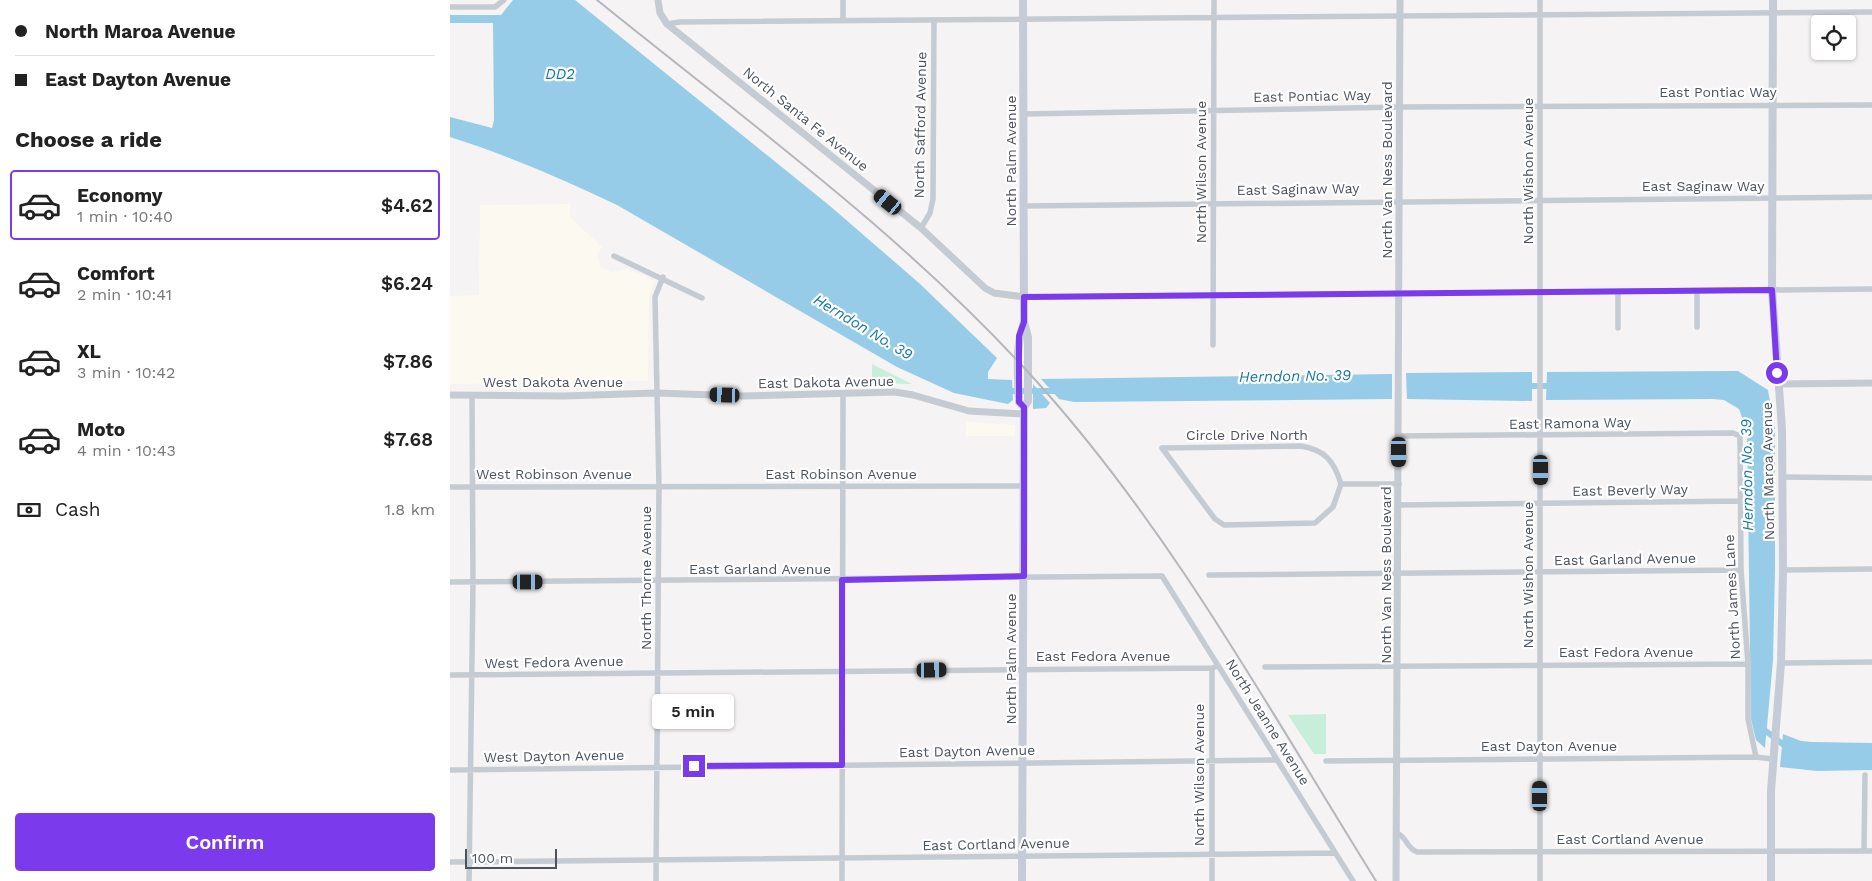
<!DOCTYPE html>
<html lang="en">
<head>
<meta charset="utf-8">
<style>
  :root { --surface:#fff; --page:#f2f2f2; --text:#222; --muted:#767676; --line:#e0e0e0; --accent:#7c3aed }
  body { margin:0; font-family:"Work Sans",sans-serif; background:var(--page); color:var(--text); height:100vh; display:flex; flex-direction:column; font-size:19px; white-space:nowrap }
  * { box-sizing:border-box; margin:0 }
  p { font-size:16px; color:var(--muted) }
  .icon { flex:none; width:28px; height:28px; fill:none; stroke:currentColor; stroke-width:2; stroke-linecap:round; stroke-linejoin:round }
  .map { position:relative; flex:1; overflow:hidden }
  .details { display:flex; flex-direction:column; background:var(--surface); width:450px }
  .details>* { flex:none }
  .guide { display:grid; align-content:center; height:110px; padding:0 15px; background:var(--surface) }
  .controls { position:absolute; left:1361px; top:15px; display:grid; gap:10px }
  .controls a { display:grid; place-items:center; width:45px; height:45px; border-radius:5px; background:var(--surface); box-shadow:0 1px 4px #0004; font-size:25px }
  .scale { position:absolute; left:15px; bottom:12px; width:92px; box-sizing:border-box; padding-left:5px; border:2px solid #4c535f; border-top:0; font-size:14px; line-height:18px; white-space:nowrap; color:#4c535f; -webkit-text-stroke:4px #fff; paint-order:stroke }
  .end { position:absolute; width:22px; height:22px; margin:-11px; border:6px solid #7c3aed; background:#fff; box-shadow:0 0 0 2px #fff }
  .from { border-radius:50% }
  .bubble { position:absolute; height:35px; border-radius:5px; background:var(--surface); box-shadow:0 1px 4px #0004; font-size:16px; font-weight:600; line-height:35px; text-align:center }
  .car { position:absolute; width:15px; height:30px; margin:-15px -8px; border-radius:6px; box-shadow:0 0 4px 1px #0007; background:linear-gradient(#222 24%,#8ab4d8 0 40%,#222 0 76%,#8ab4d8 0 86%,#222 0) }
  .guide b { display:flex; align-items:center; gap:18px; height:48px; font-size:19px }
  .guide b+b { border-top:1px solid var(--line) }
  .guide i { width:12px; height:12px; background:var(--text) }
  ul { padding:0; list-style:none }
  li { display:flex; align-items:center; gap:15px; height:70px; margin:0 10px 8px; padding:0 5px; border:2px solid transparent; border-radius:5px }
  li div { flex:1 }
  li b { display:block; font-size:19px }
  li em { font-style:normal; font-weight:600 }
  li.current { border-color:var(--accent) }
  li>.icon { width:45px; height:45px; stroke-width:1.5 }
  h2 { padding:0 15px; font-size:22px; line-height:60px }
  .pay { display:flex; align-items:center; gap:12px; height:55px; padding:0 15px; font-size:19px }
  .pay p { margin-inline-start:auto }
  .action { display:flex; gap:10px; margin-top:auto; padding:10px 15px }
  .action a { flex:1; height:58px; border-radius:5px; background:var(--accent); color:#fff; font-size:20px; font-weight:600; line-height:58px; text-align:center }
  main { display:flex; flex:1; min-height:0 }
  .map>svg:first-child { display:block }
  .commercial { fill:#fcfaf0 }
  .green { fill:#c6eeda }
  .water { fill:#96cce7 }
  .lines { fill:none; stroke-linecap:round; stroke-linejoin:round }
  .canal { stroke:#96cce7; stroke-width:6 }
  .minor { stroke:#c5cbd3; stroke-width:5.5 }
  .tertiary { stroke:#c5cbd3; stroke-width:7 }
  .secondary { stroke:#c5ccd7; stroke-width:8 }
  .rail { stroke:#b5b7bc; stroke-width:2 }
  .route { stroke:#7c3aed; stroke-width:6 }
  .labels { text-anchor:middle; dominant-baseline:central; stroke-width:4.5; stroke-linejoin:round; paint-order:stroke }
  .street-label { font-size:14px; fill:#4c535f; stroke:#fff }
  .water-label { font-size:15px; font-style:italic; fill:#1776a7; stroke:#fff }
</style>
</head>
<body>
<main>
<section class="details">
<div class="guide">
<b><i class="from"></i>North Maroa Avenue</b>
<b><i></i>East Dayton Avenue</b>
</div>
<h2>Choose a ride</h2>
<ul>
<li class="current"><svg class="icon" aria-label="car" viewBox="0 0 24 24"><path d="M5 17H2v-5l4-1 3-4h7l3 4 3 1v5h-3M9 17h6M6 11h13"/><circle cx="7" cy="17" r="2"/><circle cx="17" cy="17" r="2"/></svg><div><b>Economy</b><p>1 min · 10:40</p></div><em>$4.62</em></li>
<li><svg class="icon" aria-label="car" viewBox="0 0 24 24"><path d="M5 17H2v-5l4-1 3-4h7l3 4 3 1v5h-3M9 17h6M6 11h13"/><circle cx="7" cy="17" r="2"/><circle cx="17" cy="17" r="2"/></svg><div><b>Comfort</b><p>2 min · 10:41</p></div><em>$6.24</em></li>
<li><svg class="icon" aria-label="car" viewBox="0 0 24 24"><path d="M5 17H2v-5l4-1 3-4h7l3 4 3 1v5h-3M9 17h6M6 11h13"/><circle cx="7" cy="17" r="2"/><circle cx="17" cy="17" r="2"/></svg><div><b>XL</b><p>3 min · 10:42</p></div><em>$7.86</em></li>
<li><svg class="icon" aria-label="car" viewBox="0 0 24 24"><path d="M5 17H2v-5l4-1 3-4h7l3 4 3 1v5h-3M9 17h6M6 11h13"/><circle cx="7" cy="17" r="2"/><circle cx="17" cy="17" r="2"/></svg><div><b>Moto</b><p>4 min · 10:43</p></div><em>$7.68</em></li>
</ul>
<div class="pay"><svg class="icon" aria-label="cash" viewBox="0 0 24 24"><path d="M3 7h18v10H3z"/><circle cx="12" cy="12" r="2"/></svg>Cash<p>1.8 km</p></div>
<div class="action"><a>Confirm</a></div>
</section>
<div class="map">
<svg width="1422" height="881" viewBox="0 0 1422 881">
  <rect width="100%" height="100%" fill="#f5f3f3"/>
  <path class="commercial" d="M120 204V217L152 247 147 256 151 268 162 272 178 269 204 281 199 298 198 381 0 384V296L29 295 30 205Z
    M516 422 565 425V436H516Z"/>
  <path class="green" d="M422 364 462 384 422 383Z
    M876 714V754H864L838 715Z"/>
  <path class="water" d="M63 0H125L380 206 469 283 547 358 538 372V379L562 380 563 400 558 404 504 393 447 367 167 205C113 179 57 155 0 137V117L42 128 44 120 43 23H0V15H51Z
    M1288 371 1318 390 1325 428V570L1323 660 1315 748 1306 740 1301 719 1297 431 1289 409 1274 400 1263 399 1096 400 1097 372Z
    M1082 372V401L957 399 956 373Z
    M942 374V399L624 402 609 399 591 379Z
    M583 384 600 403 596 408 583 409Z
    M1333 734 1351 741 1363 742 1422 743V770L1367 771 1330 767Z"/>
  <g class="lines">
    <path class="canal" d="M1077 386H1104
      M554 391H609
      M1312 728 1339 749"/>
    <path class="minor" d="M1090 0V881
      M0 7H45L54 0
      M393 20V0
      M217 24 230 22 1422 12
      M573 114 950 107 1422 105
      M574 206 1422 197
      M471 228 480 213 483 199 484 20
      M164 256 252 298
      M1247 291V327
      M1168 292V328
      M575 297 1422 289
      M763 345 764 0
      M949 436 1283 433 1290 436 1291 570 1298 664V719L1306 757
      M712 448 765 519 774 525 865 523 883 507 891 484
      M712 448 851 446C875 450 884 461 891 484
      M1332 477 1422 478
      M891 484H949
      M0 487 574 486
      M949 505 1291 501
      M1333 570 1422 569
      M759 575 1291 570
      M0 582 712 576 903 881
      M1331 663 1422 662
      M815 667 1298 664
      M0 675 762 668 768 666
      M876 761 1306 757 1322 759
      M0 770 827 760
      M947 833C957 837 956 848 967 852L1422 851
      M1414 851 1415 775
      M0 862 885 853
      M19 881 23 583 22 395
      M206 881 209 487 205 297 213 277
      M392 881 393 395
      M762 881V668"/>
    <path class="tertiary" d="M208 0 210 13 217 24 471 228 535 288 544 293 575 297
      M1328 384 1422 383
      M0 395 114 396 206 393 292 396 445 392 463 395 519 411 574 414
      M946 881 950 0"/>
    <path class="secondary" d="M574 407 569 402C568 376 565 347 574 322
      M572 881 574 407 578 401V337L574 322 573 0
      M1321 881V791L1331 663 1333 570 1332 429 1322 290 1323 0"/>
    <path class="rail" d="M147 0C298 122 458 238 588 383 722 532 820 711 926 881"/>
  </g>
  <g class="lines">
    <path class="route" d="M244 766 392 765V580L574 576V407L569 402V336L574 322V297L1322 290 1327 373"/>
  </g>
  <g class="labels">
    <g class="street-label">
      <text x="1268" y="92">East Pontiac Way</text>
      <text transform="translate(862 96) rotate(-1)">East Pontiac Way</text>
      <text transform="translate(356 119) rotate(39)">North Santa Fe Avenue</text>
      <text transform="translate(470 125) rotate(-89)">North Safford Avenue</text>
      <text transform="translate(561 161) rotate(-90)">North Palm Avenue</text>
      <text transform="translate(937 170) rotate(-90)">North Van Ness Boulevard</text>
      <text transform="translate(1078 171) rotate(-90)">North Wishon Avenue</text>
      <text transform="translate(751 172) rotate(-90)">North Wilson Avenue</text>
      <text x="1253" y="186">East Saginaw Way</text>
      <text transform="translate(848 189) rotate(-1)">East Saginaw Way</text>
      <text x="103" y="382">West Dakota Avenue</text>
      <text transform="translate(376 382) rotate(-1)">East Dakota Avenue</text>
      <text transform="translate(1120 423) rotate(-1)">East Ramona Way</text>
      <text x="797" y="435">Circle Drive North</text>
      <text transform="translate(1318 471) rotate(-91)">North Maroa Avenue</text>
      <text x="104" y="474">West Robinson Avenue</text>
      <text x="391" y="474">East Robinson Avenue</text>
      <text transform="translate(1180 490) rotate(-1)">East Beverly Way</text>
      <text transform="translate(1175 559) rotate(-1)">East Garland Avenue</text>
      <text x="310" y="569">East Garland Avenue</text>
      <text transform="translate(936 575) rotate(-90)">North Van Ness Boulevard</text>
      <text transform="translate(1078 575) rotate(-90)">North Wishon Avenue</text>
      <text transform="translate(196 578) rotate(-90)">North Thorne Avenue</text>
      <text transform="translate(1282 597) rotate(-93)">North James Lane</text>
      <text x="1176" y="652">East Fedora Avenue</text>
      <text x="653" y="656">East Fedora Avenue</text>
      <text transform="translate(561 659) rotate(-90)">North Palm Avenue</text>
      <text transform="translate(104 662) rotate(-1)">West Fedora Avenue</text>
      <text transform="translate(818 722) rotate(58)">North Jeanne Avenue</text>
      <text x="1099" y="746">East Dayton Avenue</text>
      <text transform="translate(517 751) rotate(-1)">East Dayton Avenue</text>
      <text transform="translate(104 756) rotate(-1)">West Dayton Avenue</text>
      <text transform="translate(749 775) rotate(-90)">North Wilson Avenue</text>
      <text x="1180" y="839">East Cortland Avenue</text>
      <text transform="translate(546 844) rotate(-1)">East Cortland Avenue</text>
    </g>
    <g class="water-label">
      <text x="110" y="74">DD2</text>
      <text transform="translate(413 327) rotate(31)">Herndon No. 39</text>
      <text transform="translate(845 376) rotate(-1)">Herndon No. 39</text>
      <text transform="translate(1297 475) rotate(-91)">Herndon No. 39</text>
    </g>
  </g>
</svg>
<div class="controls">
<a><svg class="icon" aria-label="locate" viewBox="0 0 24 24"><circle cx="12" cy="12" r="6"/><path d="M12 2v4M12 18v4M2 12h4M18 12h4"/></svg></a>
</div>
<div class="scale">100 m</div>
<i class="end from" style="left:1327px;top:373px"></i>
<i class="end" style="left:244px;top:766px"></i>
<div class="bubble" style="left:202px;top:694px;width:82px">5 min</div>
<i class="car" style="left:438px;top:202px;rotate:309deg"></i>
<i class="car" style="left:275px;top:395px;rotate:272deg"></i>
<i class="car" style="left:949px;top:452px;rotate:180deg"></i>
<i class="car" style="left:1091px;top:470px;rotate:180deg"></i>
<i class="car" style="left:78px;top:582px;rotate:90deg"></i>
<i class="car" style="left:482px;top:670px;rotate:89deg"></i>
<i class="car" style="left:1090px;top:796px;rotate:0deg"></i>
</div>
</main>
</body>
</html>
